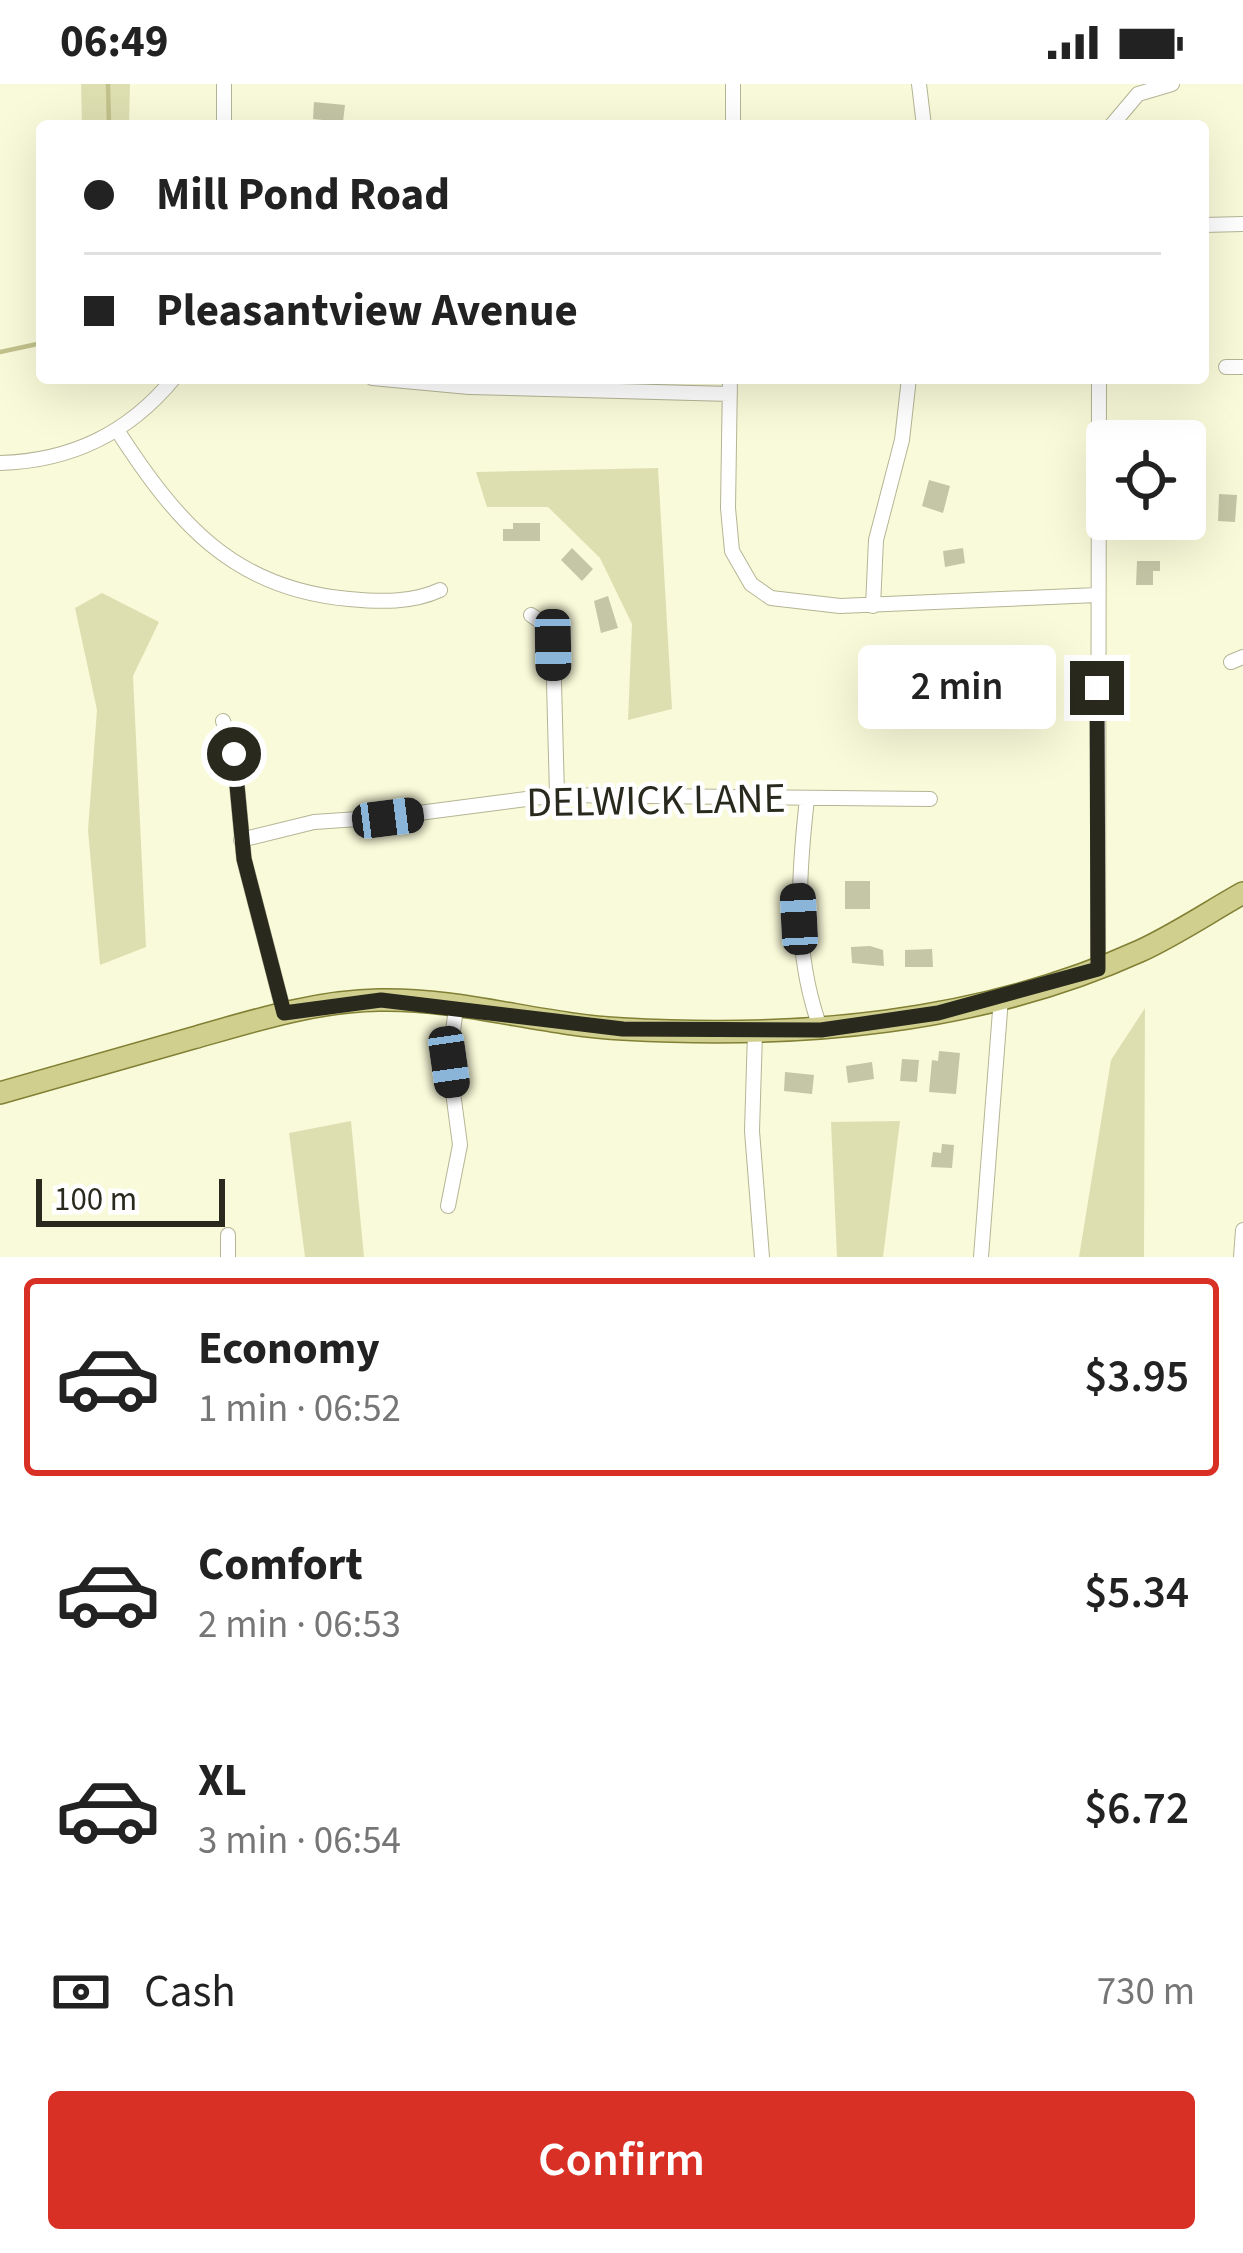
<!DOCTYPE html>
<html lang="en">
<head>
<meta charset="utf-8">
<style>
  :root { --surface:#fff; --page:#f6f6f6; --text:#222; --muted:#767676; --line:#e0e0e0; --accent:#d93025 }
  body { margin:0; font-family:"Source Sans 3",sans-serif; background:var(--page); color:var(--text); height:100vh; display:flex; flex-direction:column; font-size:45px; white-space:nowrap }
  * { box-sizing:border-box; margin:0 }
  p { font-size:39px; color:var(--muted) }
  .icon { flex:none; width:66px; height:66px; fill:none; stroke:currentColor; stroke-width:2; stroke-linecap:round; stroke-linejoin:round }
  .map { position:relative; height:1173px; overflow:hidden }
  .side { display:flex; flex-direction:column; background:var(--surface); flex:1 }
  .side>* { flex:none }
  .guide { position:absolute; left:36px; top:36px; width:1173px; height:264px; border-radius:12px; box-shadow:0 12px 48px #0002; display:grid; align-content:center; height:264px; padding:0 48px; background:var(--surface) }
  .buttons { position:absolute; left:1086px; top:336px; display:grid; gap:24px }
  .buttons a { display:grid; place-items:center; width:120px; height:120px; border-radius:12px; background:var(--surface); box-shadow:0 12px 48px #0002; font-size:60px }
  .scale { position:absolute; left:36px; bottom:30px; width:189px; box-sizing:border-box; padding-left:12px; border:6px solid #29291d; border-top:0; font-size:33px; line-height:42px; white-space:nowrap; color:#29291d; -webkit-text-stroke:9px #fff; paint-order:stroke }
  .end { position:absolute; width:54px; height:54px; margin:-27px; border:15px solid #29291d; background:#fff; box-shadow:0 0 0 6px #fff }
  .from { border-radius:50% }
  .bubble { position:absolute; height:84px; border-radius:12px; background:var(--surface); box-shadow:0 12px 48px #0002; font-size:39px; font-weight:600; line-height:84px; text-align:center }
  .car { position:absolute; width:36px; height:72px; margin:-36px -18px; border-radius:15px; box-shadow:0 0 9px 3px #0007; background:linear-gradient(#222 24%,#8ab4d8 0 40%,#222 0 76%,#8ab4d8 0 86%,#222 0) }
  .guide b { display:flex; align-items:center; gap:42px; height:114px; font-size:45px }
  .guide b+b { border-top:3px solid var(--line) }
  .guide i { width:30px; height:30px; background:var(--text) }
  ul { padding:21px 0 0; list-style:none }
  li { display:flex; align-items:center; gap:36px; height:198px; margin:0 24px 18px; padding:0 24px; border:6px solid transparent; border-radius:12px }
  li div { flex:1 }
  li b { display:block; font-size:45px }
  li em { font-style:normal; font-weight:600 }
  li.selected { border-color:var(--accent) }
  li>.icon { width:108px; height:108px; stroke-width:1.5 }
  .pay { display:flex; align-items:center; gap:30px; height:132px; padding:0 48px; font-size:45px }
  .pay p { margin-inline-start:auto }
  .cta { display:flex; gap:24px; margin-top:auto; padding:24px 48px }
  .cta a { flex:1; height:138px; border-radius:12px; background:var(--accent); color:#fff; font-size:48px; font-weight:600; line-height:138px; text-align:center }
  .status { display:flex; justify-content:space-between; align-items:center; height:84px; padding:0 60px; background:var(--surface); direction:ltr }
  .status svg { height:33px; fill:currentColor }
  .map>svg:first-child { display:block }
  .green { fill:#dedfb1 }
  .lines { fill:none; stroke-linecap:round; stroke-linejoin:round }
  .stream { stroke:#c2c28c; stroke-width:4.5 }
  .building { fill:#c5c6a6 }
  .minor-casing { stroke:#b5b596; stroke-width:16 }
  .primary-casing { stroke:#818035; stroke-width:24 }
  .minor { stroke:#fff; stroke-width:14 }
  .primary { stroke:#d0cf8e; stroke-width:21 }
  .route { stroke:#29291d; stroke-width:15 }
  .labels { text-anchor:middle; dominant-baseline:central; stroke-width:9; stroke-linejoin:round; paint-order:stroke }
  .street-label { font-size:42px; fill:#29291d; stroke:#fff }
</style>
</head>
<body>
<div class="status"><b>06:49</b><svg viewBox="0 0 49 12"><path d="M0 12V9h3v3zM5 12V6h3v6zM10 12V3h3v9zM15 12V0h3v12zM26 1h20v11H26zM47 4h2v5h-2z"/></svg></div>
<div class="map">
<svg width="1243" height="1173" viewBox="0 0 1243 1173">
  <rect width="100%" height="100%" fill="#f9fad9"/>
  <path class="green" d="M81 0H130L129 42H82Z
    M658 384 672 625 628 636 632 540 600 474 548 423H487L476 388Z
    M102 509 159 538 133 592 146 863 100 881 88 746 97 626 75 524Z
    M1145 924 1144 1173H1079L1111 976Z
    M351 1037 364 1173H305L289 1049Z
    M900 1037 883 1173H837L831 1038Z"/>
  <g class="lines">
    <path class="stream" d="M108 0 109 42
      M0 268 42 259"/>
  </g>
  <path class="building" d="M314 18 345 21 343 38 313 35Z
    M929 396 950 402 943 429 922 422Z
    M1219 410 1237 411 1235 438 1218 437Z
    M513 439H540V457H503V445H513Z
    M572 464 593 485 582 497 561 476Z
    M963 464 965 479 945 483 943 467Z
    M1137 477H1160V487H1153V501H1136Z
    M608 512 618 544 601 549 594 517Z
    M845 797H870V825H845Z
    M870 862 883 866 884 882 852 879 851 863Z
    M932 865 933 883H905V866Z
    M939 967 960 969 956 1010 929 1008 932 976 938 977Z
    M902 975 919 976 917 998 900 997Z
    M872 978 874 995 848 999 846 982Z
    M785 988 814 991 812 1010 784 1007Z
    M942 1060 954 1061 952 1084 931 1083 933 1068 941 1069Z"/>
  <g class="lines">
    <defs>
      <path id="minor" d="M919 0 924 42
        M224 42V0
        M733 42V0
        M1111 42 1138 10 1172 0
        M1203 141 1243 140
        M1226 283H1243
        M372 294 469 303 730 310
        M730 294 728 424 732 467 751 500 771 514 840 522 1097 511
        M117 346C176 437 232 505 349 515 380 518 412 519 440 506
        M0 379C71 377 128 350 174 294
        M873 522 876 456 902 356 909 294
        M531 531 544 540 553 561 557 711
        M1231 578 1243 573
        M223 637 234 670 244 775 284 929
        M807 715C798 794 793 870 821 946
        M241 756 314 738 388 733 557 711 930 715
        M1098 885 1099 294
        M755 948 752 1047 762 1173
        M448 1122 460 1061 449 978 456 924
        M228 1151V1173
        M981 1173 1001 914
        M1241 1173 1243 1146"/>
      <path id="primary" d="M0 1009C64 991 128 973 193 954 253 937 315 917 379 916 460 914 542 941 623 945 798 955 978 940 1140 867 1175 851 1209 828 1243 809"/>
    </defs>
    <use href="#minor" class="minor-casing"/>
    <use href="#primary" class="primary-casing"/>
    <use href="#minor" class="minor"/>
    <use href="#primary" class="primary"/>
  </g>
  <g class="lines">
    <path class="route" d="M234 670 244 775 284 929 381 916 623 945 821 946 938 929 1098 885 1097 604"/>
  </g>
  <g class="labels">
    <g class="street-label">
      <text transform="translate(656 717) rotate(-1)">DELWICK LANE</text>
    </g>
  </g>
</svg>
<div class="buttons">
<a><svg class="icon" aria-label="locate" viewBox="0 0 24 24"><circle cx="12" cy="12" r="6"/><path d="M12 2v4M12 18v4M2 12h4M18 12h4"/></svg></a>
</div>
<div class="scale">100 m</div>
<i class="end from" style="left:234px;top:670px"></i>
<i class="end" style="left:1097px;top:604px"></i>
<div class="bubble" style="left:858px;top:561px;width:198px">2 min</div>
<i class="car" style="left:553px;top:561px;rotate:179deg"></i>
<i class="car" style="left:388px;top:734px;rotate:83deg"></i>
<i class="car" style="left:799px;top:835px;rotate:357deg"></i>
<i class="car" style="left:449px;top:978px;rotate:172deg"></i>
<div class="guide">
<b><i class="from"></i>Mill Pond Road</b>
<b><i></i>Pleasantview Avenue</b>
</div>
</div>
<section class="side">
<ul>
<li class="selected"><svg class="icon" aria-label="car" viewBox="0 0 24 24"><path d="M5 17H2v-5l4-1 3-4h7l3 4 3 1v5h-3M9 17h6M6 11h13"/><circle cx="7" cy="17" r="2"/><circle cx="17" cy="17" r="2"/></svg><div><b>Economy</b><p>1 min · 06:52</p></div><em>$3.95</em></li>
<li><svg class="icon" aria-label="car" viewBox="0 0 24 24"><path d="M5 17H2v-5l4-1 3-4h7l3 4 3 1v5h-3M9 17h6M6 11h13"/><circle cx="7" cy="17" r="2"/><circle cx="17" cy="17" r="2"/></svg><div><b>Comfort</b><p>2 min · 06:53</p></div><em>$5.34</em></li>
<li><svg class="icon" aria-label="car" viewBox="0 0 24 24"><path d="M5 17H2v-5l4-1 3-4h7l3 4 3 1v5h-3M9 17h6M6 11h13"/><circle cx="7" cy="17" r="2"/><circle cx="17" cy="17" r="2"/></svg><div><b>XL</b><p>3 min · 06:54</p></div><em>$6.72</em></li>
</ul>
<div class="pay"><svg class="icon" aria-label="cash" viewBox="0 0 24 24"><path d="M3 7h18v10H3z"/><circle cx="12" cy="12" r="2"/></svg>Cash<p>730 m</p></div>
<div class="cta"><a>Confirm</a></div>
</section>
</body>
</html>
